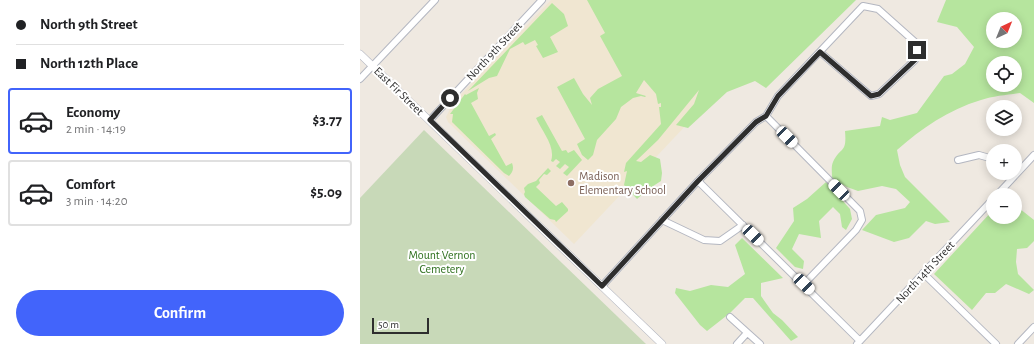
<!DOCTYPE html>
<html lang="en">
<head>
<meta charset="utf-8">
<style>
  :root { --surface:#fff; --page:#f6f6f6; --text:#202124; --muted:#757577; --line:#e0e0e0; --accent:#4264fb }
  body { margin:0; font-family:"Alegreya Sans",sans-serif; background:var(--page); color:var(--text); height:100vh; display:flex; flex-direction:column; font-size:15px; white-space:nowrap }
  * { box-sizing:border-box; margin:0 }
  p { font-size:13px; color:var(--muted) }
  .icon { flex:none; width:22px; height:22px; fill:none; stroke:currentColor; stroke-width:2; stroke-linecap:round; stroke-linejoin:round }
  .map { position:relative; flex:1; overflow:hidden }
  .details { display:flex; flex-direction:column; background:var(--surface); width:360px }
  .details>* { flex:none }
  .top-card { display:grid; align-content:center; height:88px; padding:0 16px; background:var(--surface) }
  .needle { width:26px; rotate:43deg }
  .tools { position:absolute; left:626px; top:12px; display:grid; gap:8px }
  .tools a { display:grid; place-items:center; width:36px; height:36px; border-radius:50%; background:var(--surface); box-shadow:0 2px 10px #0003; font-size:20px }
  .scale { position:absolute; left:12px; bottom:10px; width:57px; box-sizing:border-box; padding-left:4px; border:2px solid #2e2e2e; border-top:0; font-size:11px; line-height:14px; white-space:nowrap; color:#2e2e2e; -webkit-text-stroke:3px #fff; paint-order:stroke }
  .end { position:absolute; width:18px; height:18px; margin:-9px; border:5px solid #2e2e2e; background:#fff; box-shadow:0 0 0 2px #fff }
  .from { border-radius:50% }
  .car { position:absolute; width:12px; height:24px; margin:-12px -6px; border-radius:5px; box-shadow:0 0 3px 1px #0007; background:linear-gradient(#fff 24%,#345 0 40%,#fff 0 76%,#345 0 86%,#fff 0) }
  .top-card b { display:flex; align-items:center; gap:14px; height:38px; font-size:15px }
  .top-card b+b { border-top:1px solid var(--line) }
  .top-card i { width:10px; height:10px; background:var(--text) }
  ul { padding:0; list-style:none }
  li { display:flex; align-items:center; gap:12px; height:66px; margin:0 8px 6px; padding:0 8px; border:2px solid var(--line); border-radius:4px }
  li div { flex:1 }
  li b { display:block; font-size:15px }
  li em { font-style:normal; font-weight:700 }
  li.current { border-color:var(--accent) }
  li>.icon { width:36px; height:36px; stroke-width:1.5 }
  .cta { display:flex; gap:8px; margin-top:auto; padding:8px 16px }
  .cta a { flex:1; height:46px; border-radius:24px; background:var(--accent); color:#fff; font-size:16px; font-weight:700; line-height:46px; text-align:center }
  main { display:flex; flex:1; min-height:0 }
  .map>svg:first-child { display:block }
  .education { fill:#f0e6d1 }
  .green { fill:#b6e59e; fill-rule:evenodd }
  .cemetery { fill:#c8d9b8 }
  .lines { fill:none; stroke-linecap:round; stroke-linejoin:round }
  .minor-casing { stroke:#b4b7c1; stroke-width:8 }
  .tertiary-casing { stroke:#b4b7c1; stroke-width:8 }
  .minor { stroke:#fff; stroke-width:6 }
  .tertiary { stroke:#fff; stroke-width:7 }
  .route { stroke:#2e2e2e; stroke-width:5 }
  .education-dot { fill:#8d6e63; stroke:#fff; stroke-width:1.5 }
  .labels { text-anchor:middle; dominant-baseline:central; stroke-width:4; stroke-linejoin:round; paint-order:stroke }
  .street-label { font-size:12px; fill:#2e2e2e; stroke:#fff }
  .education-label { font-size:12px; fill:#785e54; stroke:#fff; text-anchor:start }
  .park-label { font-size:12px; fill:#2c6e1b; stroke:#fff }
</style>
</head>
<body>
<main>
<section class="details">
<div class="top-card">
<b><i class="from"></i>North 9th Street</b>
<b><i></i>North 12th Place</b>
</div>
<ul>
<li class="current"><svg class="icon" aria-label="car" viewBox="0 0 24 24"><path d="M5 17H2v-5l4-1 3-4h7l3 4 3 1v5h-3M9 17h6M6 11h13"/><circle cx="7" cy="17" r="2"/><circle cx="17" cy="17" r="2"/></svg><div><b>Economy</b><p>2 min · 14:19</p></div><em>$3.77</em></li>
<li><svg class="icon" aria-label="car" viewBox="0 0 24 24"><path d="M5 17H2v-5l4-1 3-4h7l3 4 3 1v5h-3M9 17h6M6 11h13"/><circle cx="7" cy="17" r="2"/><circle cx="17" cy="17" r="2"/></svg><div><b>Comfort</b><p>3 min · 14:20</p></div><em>$5.09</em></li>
</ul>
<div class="cta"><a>Confirm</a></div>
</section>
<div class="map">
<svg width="674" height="344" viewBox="0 0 674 344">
  <rect width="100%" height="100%" fill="#efe9e1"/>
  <path class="education" d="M191 0H384L358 71 330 121 214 244 88 122 86 117 93 103Z"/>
  <path class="green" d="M227 0H496L406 88 395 81 367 92 328 128 316 125 334 104 339 90 298 140 276 161 281 162 290 155 300 159 302 173 301 181 290 188 277 199 264 185 267 171 264 172 266 163 301 124 299 107H301V103L298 104 296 94 284 80 276 93 286 96 285 97 281 96 273 98 261 107 256 119 237 140 233 155 228 160 222 155 217 144 225 139 197 87 214 78 223 94 232 105 230 98 238 89 262 76 240 36 245 33Z
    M586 0H674V103L660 93C647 95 633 96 621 100 588 110 562 128 537 150L540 165 545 177 590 222 575 224 566 221 549 238 534 242 502 230 516 215 545 208 550 202 536 189 522 186 498 191 487 187 472 178C472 173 471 166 473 162 481 146 487 154 485 131L520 126 522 117 530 120 557 113 584 76 592 74 605 64 614 47 597 27 577 22ZM633 19H655V41H633ZM633 63H655V85H633Z
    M192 3 204 14 208 26 190 37 198 52 183 58 176 46 178 45 175 40 165 45 163 42 150 49 137 76 129 78 108 91Z
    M119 88 117 93 118 99 111 103 129 136 135 133 136 135 131 139 146 166 152 163C154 168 153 172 149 176L144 173 92 122 93 114H90L105 94 106 95Z
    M182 115 202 151 206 150 208 153 214 150 222 160 207 176 203 173 209 167 205 164 200 169 196 166 200 162 196 159 193 162 191 161C196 147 182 131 176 118Z
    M188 168 191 171 187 175 184 174 179 180 180 183 176 187 196 206 202 202 208 209V211L196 222 195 220 190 219 165 197 164 194 165 192 164 188 168 184 176 181Z
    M466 182 490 209 492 219 486 230 482 227 480 214 473 207 459 221 461 238 439 234 432 249 444 261 443 269 435 267 416 248 434 221 433 208 447 199Z
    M655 205 674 220V241L667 248 657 249 656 262 658 274 674 290 669 294 646 284 635 293H626L612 310 574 274 633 210V217H655Z
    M382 238 423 278 401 283V296L413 313 422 320 438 337 431 341 393 298H385L370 313 347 331 340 325 315 293 316 288 330 291 351 285 368 287 385 274 375 245Z"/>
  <path class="cemetery" d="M64 130 286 344H0V198Z"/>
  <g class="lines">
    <defs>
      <path id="minor" d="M0 79 75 0
        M406 116 500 211 502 220 496 230 444 284
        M70 120 182 0
        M598 160 619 155 633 159
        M338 181 500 341
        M637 195 674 155
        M302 220 344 240 360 241 383 225
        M563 273 636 344
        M242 286 338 181 396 122 406 116 418 96 503 6 518 9 555 42 557 50 555 60 519 94 511 96 460 52
        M370 317 400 344
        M377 344 387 333
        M497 344 633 199
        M658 344 674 327"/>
      <path id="tertiary" d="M0 54 302 344"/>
    </defs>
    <use href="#minor" class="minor-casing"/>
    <use href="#tertiary" class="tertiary-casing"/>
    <use href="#minor" class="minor"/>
    <use href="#tertiary" class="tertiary"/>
  </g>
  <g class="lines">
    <path class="route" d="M90 98 70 120 242 286 338 181 396 122 406 116 418 96 460 52 511 96 519 94 555 60 557 50"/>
  </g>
  <circle class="education-dot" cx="211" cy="183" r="4"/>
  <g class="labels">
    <g class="street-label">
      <text transform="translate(134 51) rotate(-47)">North 9th Street</text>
      <text transform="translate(39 91) rotate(44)">East Fir Street</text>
      <text transform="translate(565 272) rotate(-47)">North 14th Street</text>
    </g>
    <g class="education-label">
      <text x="219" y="176">Madison<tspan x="219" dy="14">Elementary School</tspan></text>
    </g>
    <g class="park-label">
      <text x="82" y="255">Mount Vernon<tspan x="82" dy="14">Cemetery</tspan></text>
    </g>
  </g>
</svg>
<div class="tools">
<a><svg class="needle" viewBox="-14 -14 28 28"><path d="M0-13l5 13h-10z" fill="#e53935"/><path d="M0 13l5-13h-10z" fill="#757577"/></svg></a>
<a><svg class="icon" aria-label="locate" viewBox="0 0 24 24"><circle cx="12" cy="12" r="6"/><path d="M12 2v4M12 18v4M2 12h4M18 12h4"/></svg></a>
<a><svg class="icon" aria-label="layers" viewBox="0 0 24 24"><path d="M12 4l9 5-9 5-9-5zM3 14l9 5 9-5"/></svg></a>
<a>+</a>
<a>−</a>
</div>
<div class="scale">50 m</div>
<i class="end from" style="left:90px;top:98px"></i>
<i class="end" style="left:557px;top:50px"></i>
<i class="car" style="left:427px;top:137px;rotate:135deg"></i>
<i class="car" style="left:479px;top:190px;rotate:315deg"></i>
<i class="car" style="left:393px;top:235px;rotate:134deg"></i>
<i class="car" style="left:444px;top:284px;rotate:134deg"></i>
</div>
</main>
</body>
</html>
